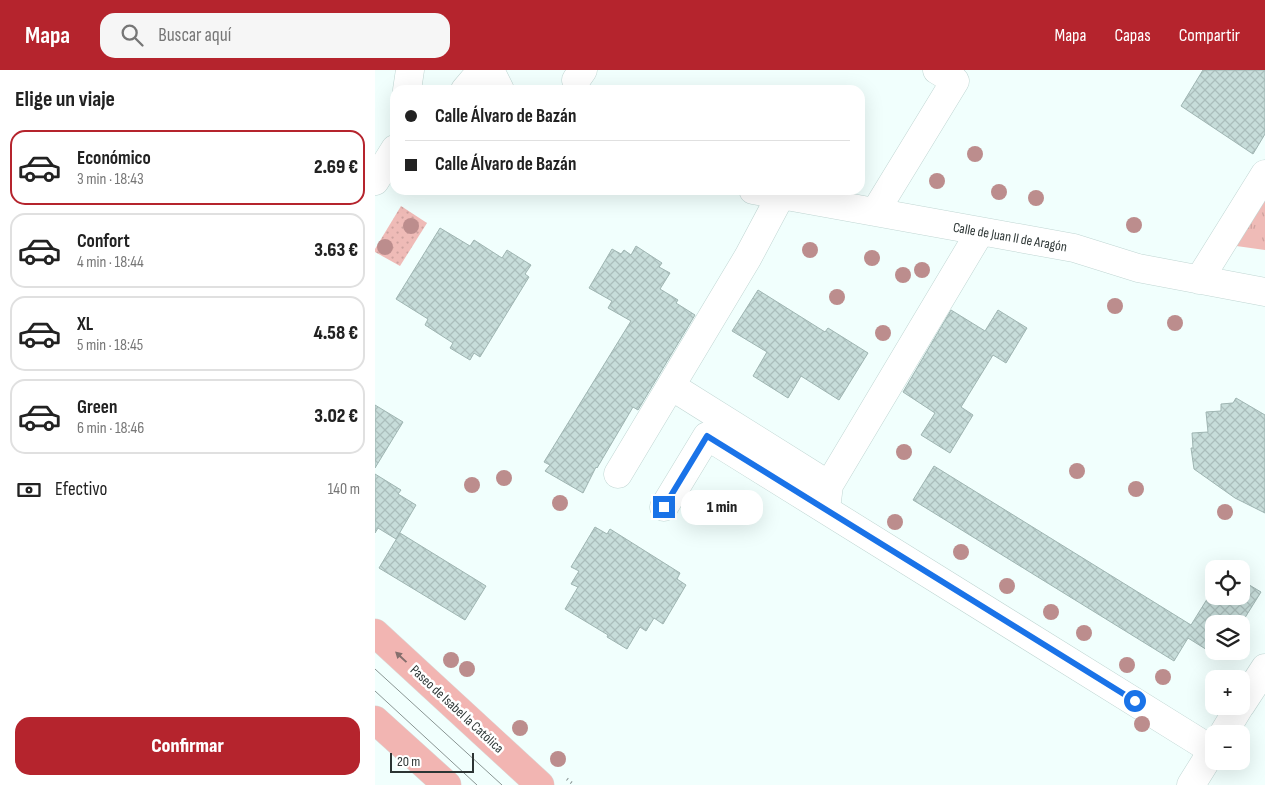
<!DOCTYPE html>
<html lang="es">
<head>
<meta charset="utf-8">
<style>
  :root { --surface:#fff; --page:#f6f6f6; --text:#222; --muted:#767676; --line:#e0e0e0; --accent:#b5242d }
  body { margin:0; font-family:"Sofia Sans Condensed",sans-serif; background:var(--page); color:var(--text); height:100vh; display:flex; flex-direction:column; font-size:19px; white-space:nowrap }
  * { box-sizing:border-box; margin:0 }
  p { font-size:16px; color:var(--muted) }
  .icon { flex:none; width:28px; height:28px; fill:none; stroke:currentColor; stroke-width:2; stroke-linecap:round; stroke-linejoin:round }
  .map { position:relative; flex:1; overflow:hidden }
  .drawer { display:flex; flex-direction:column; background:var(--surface); width:375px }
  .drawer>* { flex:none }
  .top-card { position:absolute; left:15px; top:15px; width:475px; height:110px; border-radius:15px; box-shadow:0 5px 20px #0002; display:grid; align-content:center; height:110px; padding:0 15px; background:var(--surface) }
  .controls { position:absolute; left:830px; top:490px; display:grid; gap:10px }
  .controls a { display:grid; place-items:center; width:45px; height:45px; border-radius:10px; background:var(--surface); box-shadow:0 5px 20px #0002; font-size:25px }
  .scale { position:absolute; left:15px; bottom:12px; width:84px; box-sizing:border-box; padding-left:5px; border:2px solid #2c3534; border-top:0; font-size:14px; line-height:18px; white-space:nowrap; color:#2c3534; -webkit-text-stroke:4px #fff; paint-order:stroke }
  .end { position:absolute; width:22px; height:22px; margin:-11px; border:6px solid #1a73e8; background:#fff; box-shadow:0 0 0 2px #fff }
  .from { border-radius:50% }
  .bubble { position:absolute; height:35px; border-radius:15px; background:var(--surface); box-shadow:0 5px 20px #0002; font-size:16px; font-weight:800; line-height:35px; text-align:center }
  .top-card b { display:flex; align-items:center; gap:18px; height:48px; font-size:19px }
  .top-card b+b { border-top:1px solid var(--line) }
  .top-card i { width:12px; height:12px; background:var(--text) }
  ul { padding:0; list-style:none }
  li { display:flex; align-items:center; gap:15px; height:75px; margin:0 10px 8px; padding:0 5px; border:2px solid var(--line); border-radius:15px }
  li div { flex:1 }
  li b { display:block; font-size:19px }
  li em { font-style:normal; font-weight:800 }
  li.on { border-color:var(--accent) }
  li>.icon { width:45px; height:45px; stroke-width:1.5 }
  h2 { padding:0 15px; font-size:22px; line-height:60px }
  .pay { display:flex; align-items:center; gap:12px; height:55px; padding:0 15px; font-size:19px }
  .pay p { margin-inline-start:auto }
  .primary-button { display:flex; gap:10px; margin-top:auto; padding:10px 15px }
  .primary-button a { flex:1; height:58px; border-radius:15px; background:var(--accent); color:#fff; font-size:20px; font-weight:800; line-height:58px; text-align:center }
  header { display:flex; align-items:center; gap:30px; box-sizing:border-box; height:70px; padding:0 25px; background:var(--accent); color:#fff }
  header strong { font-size:24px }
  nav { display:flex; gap:28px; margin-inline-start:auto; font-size:18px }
  .search { width:350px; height:45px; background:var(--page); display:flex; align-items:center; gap:12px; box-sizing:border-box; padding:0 18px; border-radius:15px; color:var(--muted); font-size:19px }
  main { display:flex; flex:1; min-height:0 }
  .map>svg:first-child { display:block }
  .grass { fill:url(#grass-dots) }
  .park { fill:url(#park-tufts) }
  .building { fill:url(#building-cross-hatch); stroke:#9fb5b2 }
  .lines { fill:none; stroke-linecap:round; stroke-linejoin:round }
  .minor-casing { stroke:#c0d6d3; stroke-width:29 }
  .major-casing { stroke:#d9dbda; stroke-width:29 }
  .path { stroke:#899493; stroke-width:3; stroke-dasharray:1 4; stroke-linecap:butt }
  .minor { stroke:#fff; stroke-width:28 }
  .major { stroke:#f2b5b2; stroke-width:28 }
  .tram { stroke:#899593; stroke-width:1 }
  .tree { fill:#bc8d8d }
  .oneway { fill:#856f6d }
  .route { stroke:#1a73e8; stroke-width:6 }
  .labels { text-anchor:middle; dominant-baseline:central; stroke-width:5; stroke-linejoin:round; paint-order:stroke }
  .street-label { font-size:14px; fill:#2c3534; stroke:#fff }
</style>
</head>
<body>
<header>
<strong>Mapa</strong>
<div class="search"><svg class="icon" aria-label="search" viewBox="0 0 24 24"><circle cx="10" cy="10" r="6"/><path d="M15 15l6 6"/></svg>Buscar aquí</div>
<nav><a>Mapa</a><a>Capas</a><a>Compartir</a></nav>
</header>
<main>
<section class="drawer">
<h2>Elige un viaje</h2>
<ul>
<li class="on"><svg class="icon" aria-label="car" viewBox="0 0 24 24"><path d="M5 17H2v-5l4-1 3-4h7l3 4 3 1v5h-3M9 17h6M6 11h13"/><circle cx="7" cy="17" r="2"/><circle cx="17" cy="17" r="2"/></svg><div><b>Económico</b><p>3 min · 18:43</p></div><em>2.69 €</em></li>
<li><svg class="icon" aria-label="car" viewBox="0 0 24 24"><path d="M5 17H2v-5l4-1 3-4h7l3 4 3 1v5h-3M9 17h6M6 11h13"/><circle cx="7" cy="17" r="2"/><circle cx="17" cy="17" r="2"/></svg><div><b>Confort</b><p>4 min · 18:44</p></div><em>3.63 €</em></li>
<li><svg class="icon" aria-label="car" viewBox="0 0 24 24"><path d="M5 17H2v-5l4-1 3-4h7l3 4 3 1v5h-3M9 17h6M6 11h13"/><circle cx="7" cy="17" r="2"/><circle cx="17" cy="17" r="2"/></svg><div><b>XL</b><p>5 min · 18:45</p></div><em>4.58 €</em></li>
<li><svg class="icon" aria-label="car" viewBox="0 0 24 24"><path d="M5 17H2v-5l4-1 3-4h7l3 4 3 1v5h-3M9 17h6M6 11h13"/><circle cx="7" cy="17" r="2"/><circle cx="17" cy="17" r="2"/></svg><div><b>Green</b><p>6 min · 18:46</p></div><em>3.02 €</em></li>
</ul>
<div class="pay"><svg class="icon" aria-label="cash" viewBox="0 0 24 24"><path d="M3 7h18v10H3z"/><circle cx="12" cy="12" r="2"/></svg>Efectivo<p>140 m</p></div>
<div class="primary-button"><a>Confirmar</a></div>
</section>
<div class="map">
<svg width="890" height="715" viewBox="0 0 890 715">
  <defs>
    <pattern id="grass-dots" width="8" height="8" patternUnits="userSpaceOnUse" patternTransform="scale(1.25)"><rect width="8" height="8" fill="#efbbb7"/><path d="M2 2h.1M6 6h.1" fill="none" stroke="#cda19e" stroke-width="1.8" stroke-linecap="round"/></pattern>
    <pattern id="park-tufts" width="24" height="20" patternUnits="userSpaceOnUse" patternTransform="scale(1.25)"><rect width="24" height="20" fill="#efbbb7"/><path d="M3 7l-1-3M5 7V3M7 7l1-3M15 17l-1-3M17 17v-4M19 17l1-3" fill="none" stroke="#cda19e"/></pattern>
    <pattern id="building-cross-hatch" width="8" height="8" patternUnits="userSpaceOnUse" patternTransform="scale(1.25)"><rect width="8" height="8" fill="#c7ddda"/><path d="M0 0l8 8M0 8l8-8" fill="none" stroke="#abbebc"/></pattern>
  </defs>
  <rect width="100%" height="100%" fill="#f1fffd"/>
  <path class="grass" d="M26 136 52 153 25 196 0 182V179Z"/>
  <path class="park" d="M890 108V180L847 174Z"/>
  <path class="building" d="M828 0H890V64L878 84 806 36Z
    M65 158 95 176 99 170 127 188 132 180 156 195 150 204 154 207 105 287 99 283 95 290 75 278 78 273 50 255 53 249 21 229Z
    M261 176 287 193 284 197 295 203 285 219 303 230 301 233 320 245 263 340 258 337 222 398 221 397 208 423 170 401 175 395 169 392 256 251 233 238 237 231 214 218 237 179 246 184 249 180 256 185Z
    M383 220 450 262 453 258 493 283 464 330 426 306 413 328 378 306 392 282 357 261Z
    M576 240 610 261 623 240 652 258 631 293 618 285 586 337 598 345 575 383 546 365 560 343 528 322Z
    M861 328 890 345V443L860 428 819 399 816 378H818L817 363 833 362 831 342 846 341V334L858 333Z
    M0 335 28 352 0 398Z
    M559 396 816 555 839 518V526H866V510L886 522 866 554H839V581H849L845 588 813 568 799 591 538 430Z
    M0 404 26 420 23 424 41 435 21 469 3 458 0 463Z
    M220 457 232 464 235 459 305 503 302 509 311 515 288 554 279 548 271 561 265 557 252 579 232 567 233 565 190 539 203 517 196 514 204 501 196 497Z
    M25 463 111 516 90 550 4 498Z"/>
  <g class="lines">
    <defs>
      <path id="minor" d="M115 0 125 20
        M201 10 208 0
        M32 20 35 0
        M90 20 107 0
        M0 111 20 79
        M378 120 699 178 763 198 890 222
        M500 142 580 11 562 0
        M824 210 890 104
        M296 316 454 415
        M243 404 373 187 406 125
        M289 437 332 366 837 680
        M451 439 454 415 605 162
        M866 635 890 598
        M848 664 865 636
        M816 715 839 678"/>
      <path id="major" d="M0 563 165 715
        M0 650 72 715"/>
    </defs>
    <use href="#minor" class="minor-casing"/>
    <use href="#major" class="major-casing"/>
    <path class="path" d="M192 709 199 715"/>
    <use href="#minor" class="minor"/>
    <use href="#major" class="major"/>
    <path class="tram" d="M0 599 127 715
      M0 621 102 715"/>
  </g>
  <g class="tree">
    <circle cx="600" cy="84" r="8"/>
    <circle cx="562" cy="111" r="8"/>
    <circle cx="624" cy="122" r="8"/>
    <circle cx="661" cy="128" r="8"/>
    <circle cx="759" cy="155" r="8"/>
    <circle cx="36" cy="156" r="8"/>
    <circle cx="10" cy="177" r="8"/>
    <circle cx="435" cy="180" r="8"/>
    <circle cx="497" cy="188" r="8"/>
    <circle cx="547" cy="200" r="8"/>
    <circle cx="528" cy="205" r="8"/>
    <circle cx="462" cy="227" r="8"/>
    <circle cx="740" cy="236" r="8"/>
    <circle cx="800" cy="253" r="8"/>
    <circle cx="508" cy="263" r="8"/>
    <circle cx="529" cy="382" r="8"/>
    <circle cx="702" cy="401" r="8"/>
    <circle cx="129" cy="408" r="8"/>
    <circle cx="97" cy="415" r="8"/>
    <circle cx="761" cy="419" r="8"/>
    <circle cx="185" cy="433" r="8"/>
    <circle cx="850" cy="442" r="8"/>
    <circle cx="520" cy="452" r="8"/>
    <circle cx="586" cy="482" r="8"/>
    <circle cx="632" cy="516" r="8"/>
    <circle cx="676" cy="542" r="8"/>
    <circle cx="709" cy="563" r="8"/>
    <circle cx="76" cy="590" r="8"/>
    <circle cx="752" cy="595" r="8"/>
    <circle cx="92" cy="599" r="8"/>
    <circle cx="788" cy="607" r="8"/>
    <circle cx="767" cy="654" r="8"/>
    <circle cx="145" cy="658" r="8"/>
    <circle cx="183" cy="689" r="8"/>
  </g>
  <defs><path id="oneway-solid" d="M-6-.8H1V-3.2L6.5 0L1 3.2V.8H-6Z" transform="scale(1.25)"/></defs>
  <use class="oneway" href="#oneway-solid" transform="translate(26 587) rotate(-137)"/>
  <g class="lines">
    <path class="route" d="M289 437 332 366 760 631"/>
  </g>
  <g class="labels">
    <g class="street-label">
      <text transform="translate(635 167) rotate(10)">Calle de Juan II de Aragón</text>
      <text transform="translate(82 639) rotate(43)">Paseo de Isabel la Católica</text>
    </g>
  </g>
</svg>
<div class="controls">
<a><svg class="icon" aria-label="locate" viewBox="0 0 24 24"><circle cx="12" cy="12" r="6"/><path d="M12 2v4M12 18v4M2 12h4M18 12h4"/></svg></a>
<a><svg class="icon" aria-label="layers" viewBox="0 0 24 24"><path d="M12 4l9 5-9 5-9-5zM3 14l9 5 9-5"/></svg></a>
<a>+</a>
<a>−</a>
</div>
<div class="scale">20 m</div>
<i class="end from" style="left:760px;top:631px"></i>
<i class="end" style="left:289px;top:437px"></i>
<div class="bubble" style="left:306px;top:420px;width:82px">1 min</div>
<div class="top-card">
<b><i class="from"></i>Calle Álvaro de Bazán</b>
<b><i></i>Calle Álvaro de Bazán</b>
</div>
</div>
</main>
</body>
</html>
